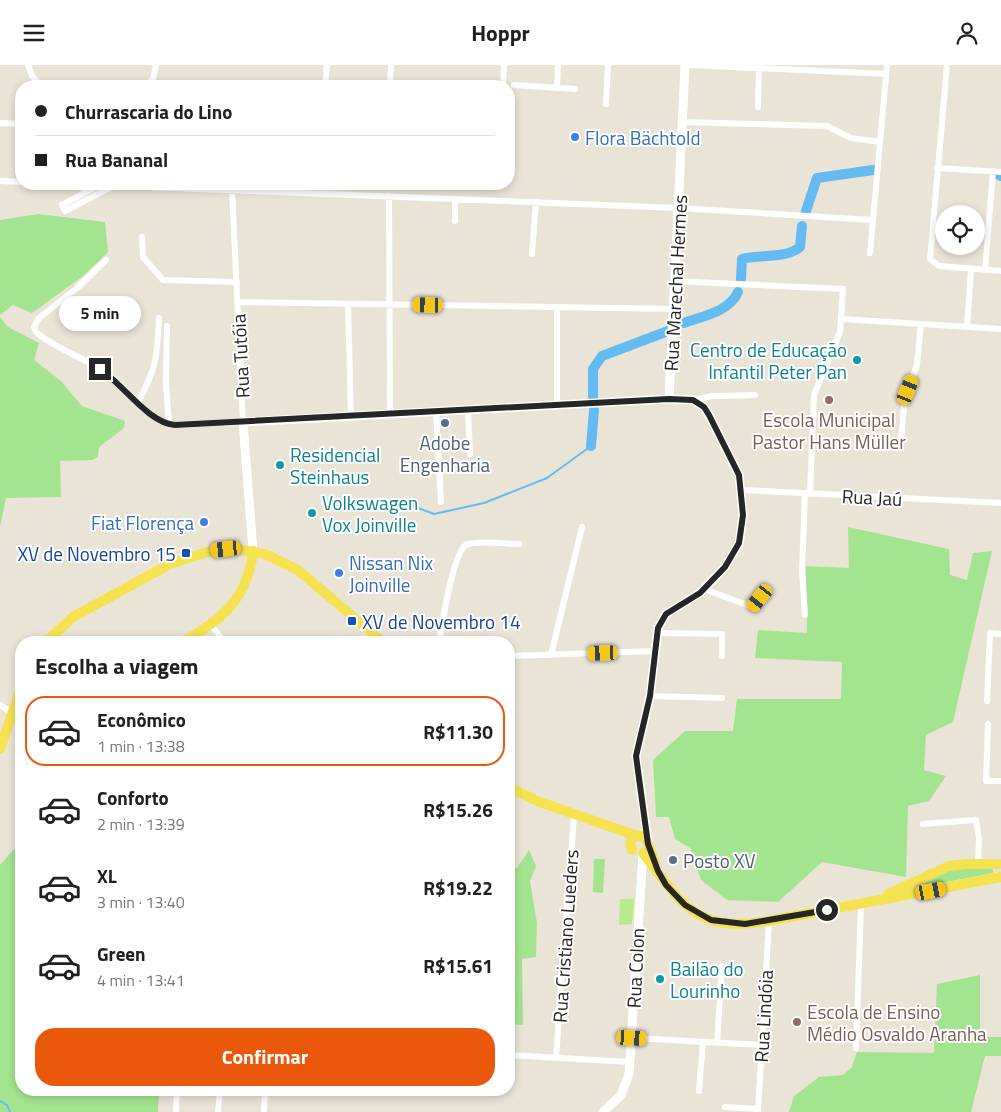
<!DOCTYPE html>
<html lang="pt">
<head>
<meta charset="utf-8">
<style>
  :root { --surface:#fff; --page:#f2f2f2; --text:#202124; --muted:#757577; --line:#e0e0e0; --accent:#ea580c }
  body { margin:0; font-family:"Titillium Web",sans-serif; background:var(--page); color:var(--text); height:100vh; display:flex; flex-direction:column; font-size:19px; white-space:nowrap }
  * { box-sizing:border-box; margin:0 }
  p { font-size:16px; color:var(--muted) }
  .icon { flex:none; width:28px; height:28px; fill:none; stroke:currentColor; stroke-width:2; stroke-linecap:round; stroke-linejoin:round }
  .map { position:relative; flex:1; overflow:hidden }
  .details { position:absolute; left:15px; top:571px; width:500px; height:460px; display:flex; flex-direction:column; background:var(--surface); border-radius:20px; box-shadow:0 2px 8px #0003 }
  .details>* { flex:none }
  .top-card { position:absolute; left:15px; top:15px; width:500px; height:110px; border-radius:20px; box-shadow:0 2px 8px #0003; display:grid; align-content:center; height:110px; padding:0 20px; background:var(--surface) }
  .controls { position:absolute; left:935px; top:140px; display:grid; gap:10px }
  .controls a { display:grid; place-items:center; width:50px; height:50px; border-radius:50%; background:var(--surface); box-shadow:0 2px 8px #0003; font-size:25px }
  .end { position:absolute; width:22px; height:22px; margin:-11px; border:6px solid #262626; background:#fff; box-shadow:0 0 0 2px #fff }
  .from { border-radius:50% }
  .bubble { position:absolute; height:35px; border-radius:18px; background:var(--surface); box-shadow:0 2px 8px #0003; font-size:16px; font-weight:700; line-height:35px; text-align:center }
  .car { position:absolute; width:15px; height:30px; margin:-15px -8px; border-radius:6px; box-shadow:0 0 4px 1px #0007; background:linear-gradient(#f5c518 24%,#345 0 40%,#f5c518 0 76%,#345 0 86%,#f5c518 0) }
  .top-card b { display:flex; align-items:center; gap:18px; height:48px; font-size:19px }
  .top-card b+b { border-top:1px solid var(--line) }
  .top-card i { width:12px; height:12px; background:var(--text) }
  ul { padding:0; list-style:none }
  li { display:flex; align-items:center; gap:15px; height:70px; margin:0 10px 8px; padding:0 10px; border:2px solid transparent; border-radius:20px }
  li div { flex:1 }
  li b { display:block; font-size:19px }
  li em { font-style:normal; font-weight:700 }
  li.selected { border-color:var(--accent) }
  li>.icon { width:45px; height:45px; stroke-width:1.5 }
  h2 { padding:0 20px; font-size:22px; line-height:60px }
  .action { display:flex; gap:10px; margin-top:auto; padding:10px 20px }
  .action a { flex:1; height:58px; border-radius:20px; background:var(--accent); color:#fff; font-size:20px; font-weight:700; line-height:58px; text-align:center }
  header { display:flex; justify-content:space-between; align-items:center; height:65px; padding:0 20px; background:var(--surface); font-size:22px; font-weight:700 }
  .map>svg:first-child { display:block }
  .green { fill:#a3e490 }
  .pitch { fill:#b7ec8b }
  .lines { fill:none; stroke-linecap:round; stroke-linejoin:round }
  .stream { stroke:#64bbf2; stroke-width:2 }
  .river { stroke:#64bbf2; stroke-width:10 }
  .minor { stroke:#fff; stroke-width:6 }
  .tertiary { stroke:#fff; stroke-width:9 }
  .primary { stroke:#f5e251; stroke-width:10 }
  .route { stroke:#262626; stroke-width:6 }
  .shop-dot { fill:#3f7fe0; stroke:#fff; stroke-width:2 }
  .culture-dot { fill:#0f9aa8; stroke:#fff; stroke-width:2 }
  .education-dot { fill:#8d6e63; stroke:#fff; stroke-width:2 }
  .service-dot { fill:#5c6f8a; stroke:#fff; stroke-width:2 }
  .transit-dot { fill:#1a4fb4; stroke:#fff; stroke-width:2 }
  .labels { text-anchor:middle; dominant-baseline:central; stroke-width:4; stroke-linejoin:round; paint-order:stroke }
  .shop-label { font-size:19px; fill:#366cbe; stroke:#fff; text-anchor:start }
  .street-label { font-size:19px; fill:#262626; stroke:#fff }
  .culture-label { font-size:19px; fill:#0d838f; stroke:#fff; text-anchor:start }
  .education-label { font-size:19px; fill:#785e54; stroke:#fff }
  .service-label { font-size:19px; fill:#4e5e75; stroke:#fff }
  .transit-label { font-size:19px; fill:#164399; stroke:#fff; text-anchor:end }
</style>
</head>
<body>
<header><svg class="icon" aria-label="menu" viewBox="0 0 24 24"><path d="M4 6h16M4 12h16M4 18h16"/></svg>Hoppr<svg class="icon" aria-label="person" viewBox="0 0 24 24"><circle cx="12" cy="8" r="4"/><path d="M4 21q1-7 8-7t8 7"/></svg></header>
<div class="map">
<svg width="1001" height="1047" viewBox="0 0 1001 1047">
  <rect width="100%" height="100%" fill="#eae4d7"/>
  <path class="green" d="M38 149 105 157 108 187 83 211 32 248 13 240 0 250V155Z
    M0 252 8 262 39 278 34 295 61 316 82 341 125 356 124 363 99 382 98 392 92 395 60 396 61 432 6 433 0 462Z
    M848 462 949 484 950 510 967 515 973 488 992 486 953 657 926 670 924 705 946 711 929 736 908 741 906 812 822 797 778 837 727 835 701 815 690 783 675 774 669 752H656L653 695 685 666H733L737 634H841L842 597 755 593 758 565 807 568 806 501 849 503Z
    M21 776V1025H159L158 1047H0V800Z
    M529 785 536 801 530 816 537 858 536 892 522 894 523 960 509 959V802L517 803Z
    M594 794H605L603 828 593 827Z
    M993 803V808L926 821 924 819 947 804Z
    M980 910V972H1001V991H985L971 1047H789L794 1031 819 1012 843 1010 852 1002 857 987 934 988 937 919Z"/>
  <path class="pitch" d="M620 834H634L632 859 619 860Z"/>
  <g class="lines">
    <path class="stream" d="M413 441 434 449 484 438 547 413 591 381
      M0 1036 7 1040 10 1047"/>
    <path class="river" d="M999 110 1001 111
      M806 146 817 113 873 105
      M741 214 742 194C760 189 786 194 800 182L802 161
      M684 258C703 251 729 247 738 227
      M593 331V304L602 291 668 266
      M591 381 594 345"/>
    <path class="minor" d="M28 0 32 11 41 21
      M688 0 886 9
      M947 0 930 194 939 201 1001 206
      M38 18 84 21
      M514 20 575 24
      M145 21 153 14 156 0
      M325 21 327 0
      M390 21 391 0
      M503 21 504 0
      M557 23 558 0
      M606 39 608 0
      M758 42 759 3
      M683 57 827 61 851 73 880 77
      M0 58 21 59
      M937 103 1001 107
      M0 116 21 117
      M72 119 679 143 873 155
      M99 120 62 140 65 146 113 121
      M389 131 390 349
      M455 134V156
      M142 172 143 192 163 215 237 217
      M870 188 887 0
      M532 189 536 137
      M106 195 77 223 39 253 34 262 36 267C58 286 87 293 109 310 130 325 147 358 175 360L243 357 232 125
      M985 205 993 107
      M675 216 843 224 840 267 814 330 810 429
      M238 237 674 244
      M348 239 351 351
      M557 242V340
      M842 254 1001 264
      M167 261 166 319 169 360
      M967 262 971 204
      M693 335 713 331 755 330
      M138 337C157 303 157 291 159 253
      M468 345 470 389
      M436 346 441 437
      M901 374 905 332 917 300 921 259
      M742 425 1001 438
      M704 524 753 542 768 523
      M805 550 802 506 805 428
      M211 560 225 578
      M657 568 722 569V591
      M439 578C442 561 453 483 468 479 483 475 504 479 519 479
      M551 590 582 462
      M509 591 655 586
      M650 631 722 633
      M987 636 990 568 1001 569
      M0 640 12 648
      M988 659 986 716H1001
      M923 759 976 755 979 773 978 799
      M632 973 762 980
      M717 978 722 901
      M856 983 861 839
      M509 990 630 997
      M556 993 574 750
      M699 1026 703 977
      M725 1042 758 1044
      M176 1047 177 1025
      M218 1047 220 1025
      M264 1047 265 1028
      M758 1047 769 856"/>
    <path class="tertiary" d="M669 334 685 0
      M253 486 243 357 669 334 693 335 704 342 709 350 739 410 743 450 739 479 725 502 700 528 666 549 658 563 650 631 636 691 648 777
      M603 1047 621 1030 629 1009 643 788"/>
    <path class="primary" d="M45 578 73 552 170 499 207 487 235 484 265 489 298 505 384 578
      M181 578C220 556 248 535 253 486
      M0 684 21 623
      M509 722 537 736 637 771
      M632 785C629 778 631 773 638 770L645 772 655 798
      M643 788C683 840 695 868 769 856L1001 812
      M888 829 949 801 967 799H1001"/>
  </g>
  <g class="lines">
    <path class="route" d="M100 304C123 319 148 358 175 360L669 334 693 335 704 342 709 350 739 410 743 450 739 478 725 502 700 528 666 549 658 563 650 631 636 691 648 779 658 806 666 820 685 840 711 855 745 859 827 845"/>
  </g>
  <g class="shop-dot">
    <circle cx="575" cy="72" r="5"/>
    <circle cx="204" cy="457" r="5"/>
    <circle cx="339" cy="508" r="5"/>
  </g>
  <g class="culture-dot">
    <circle cx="857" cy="295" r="5"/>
    <circle cx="280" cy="400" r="5"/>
    <circle cx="312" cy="448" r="5"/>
    <circle cx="660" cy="914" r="5"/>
  </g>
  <g class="education-dot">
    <circle cx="829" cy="335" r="5"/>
    <circle cx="797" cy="957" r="5"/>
  </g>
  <g class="service-dot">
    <circle cx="445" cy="358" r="5"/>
    <circle cx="673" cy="795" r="5"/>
  </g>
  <g class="transit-dot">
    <rect x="181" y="483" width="10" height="10" rx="2.5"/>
    <rect x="347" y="551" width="10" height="10" rx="2.5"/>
  </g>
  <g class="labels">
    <g class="shop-label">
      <text x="585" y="72">Flora Bächtold</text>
      <text x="194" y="457" text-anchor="end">Fiat Florença</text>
      <text x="349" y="497">Nissan Nix<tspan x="349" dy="22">Joinville</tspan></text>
    </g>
    <g class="street-label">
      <text transform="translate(675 218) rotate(-87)">Rua Marechal Hermes</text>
      <text transform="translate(240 291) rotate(-93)">Rua Tutóia</text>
      <text transform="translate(872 432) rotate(3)">Rua Jaú</text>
      <text transform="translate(565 871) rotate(-86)">Rua Cristiano Lueders</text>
      <text transform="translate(635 903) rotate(-87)">Rua Colon</text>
      <text transform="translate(763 951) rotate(-87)">Rua Lindóia</text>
    </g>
    <g class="culture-label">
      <text x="847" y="284" text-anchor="end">Centro de Educação<tspan x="847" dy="22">Infantil Peter Pan</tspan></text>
      <text x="290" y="389">Residencial<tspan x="290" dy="22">Steinhaus</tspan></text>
      <text x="322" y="437">Volkswagen<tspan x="322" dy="22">Vox Joinville</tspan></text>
      <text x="670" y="903">Bailão do<tspan x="670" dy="22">Lourinho</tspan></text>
    </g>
    <g class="education-label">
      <text x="829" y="354">Escola Municipal<tspan x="829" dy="22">Pastor Hans Müller</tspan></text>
      <text x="807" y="946" text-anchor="start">Escola de Ensino<tspan x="807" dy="22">Médio Osvaldo Aranha</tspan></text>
    </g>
    <g class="service-label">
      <text x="445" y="377">Adobe<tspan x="445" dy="22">Engenharia</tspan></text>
      <text x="683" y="795" text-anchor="start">Posto XV</text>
    </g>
    <g class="transit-label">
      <text x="176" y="488">XV de Novembro 15</text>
      <text x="362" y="556" text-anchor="start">XV de Novembro 14</text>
    </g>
  </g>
</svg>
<div class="controls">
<a><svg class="icon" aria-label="locate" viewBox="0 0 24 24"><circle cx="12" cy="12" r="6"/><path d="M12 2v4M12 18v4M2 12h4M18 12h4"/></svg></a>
</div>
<i class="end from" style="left:827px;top:845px"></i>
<i class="end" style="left:100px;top:304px"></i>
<div class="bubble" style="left:59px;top:231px;width:82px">5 min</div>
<i class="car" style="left:428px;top:240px;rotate:271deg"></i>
<i class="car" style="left:908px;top:325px;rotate:22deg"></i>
<i class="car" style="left:226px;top:484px;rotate:264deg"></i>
<i class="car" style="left:760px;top:533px;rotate:219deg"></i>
<i class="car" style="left:603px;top:588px;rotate:268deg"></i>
<i class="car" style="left:931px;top:826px;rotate:79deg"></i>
<i class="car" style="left:632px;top:973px;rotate:93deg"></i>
<div class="top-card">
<b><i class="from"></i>Churrascaria do Lino</b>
<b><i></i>Rua Bananal</b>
</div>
<section class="details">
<h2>Escolha a viagem</h2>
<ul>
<li class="selected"><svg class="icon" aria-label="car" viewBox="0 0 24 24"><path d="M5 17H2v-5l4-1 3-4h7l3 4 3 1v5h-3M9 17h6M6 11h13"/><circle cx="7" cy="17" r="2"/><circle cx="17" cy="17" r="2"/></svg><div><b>Econômico</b><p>1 min · 13:38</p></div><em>R$11.30</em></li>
<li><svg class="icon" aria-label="car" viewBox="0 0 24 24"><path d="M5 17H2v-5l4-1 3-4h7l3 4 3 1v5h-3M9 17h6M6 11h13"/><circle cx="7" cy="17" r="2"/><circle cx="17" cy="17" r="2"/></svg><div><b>Conforto</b><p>2 min · 13:39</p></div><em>R$15.26</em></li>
<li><svg class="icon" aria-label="car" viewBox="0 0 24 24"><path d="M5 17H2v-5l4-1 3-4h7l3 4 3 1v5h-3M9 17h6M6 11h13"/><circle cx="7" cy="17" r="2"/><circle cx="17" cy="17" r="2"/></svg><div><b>XL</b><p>3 min · 13:40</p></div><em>R$19.22</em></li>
<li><svg class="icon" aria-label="car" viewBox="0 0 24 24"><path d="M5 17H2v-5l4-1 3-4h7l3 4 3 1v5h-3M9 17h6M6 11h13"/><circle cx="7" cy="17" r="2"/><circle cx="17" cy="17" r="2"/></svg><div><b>Green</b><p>4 min · 13:41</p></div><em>R$15.61</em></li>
</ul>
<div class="action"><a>Confirmar</a></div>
</section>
</div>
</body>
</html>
